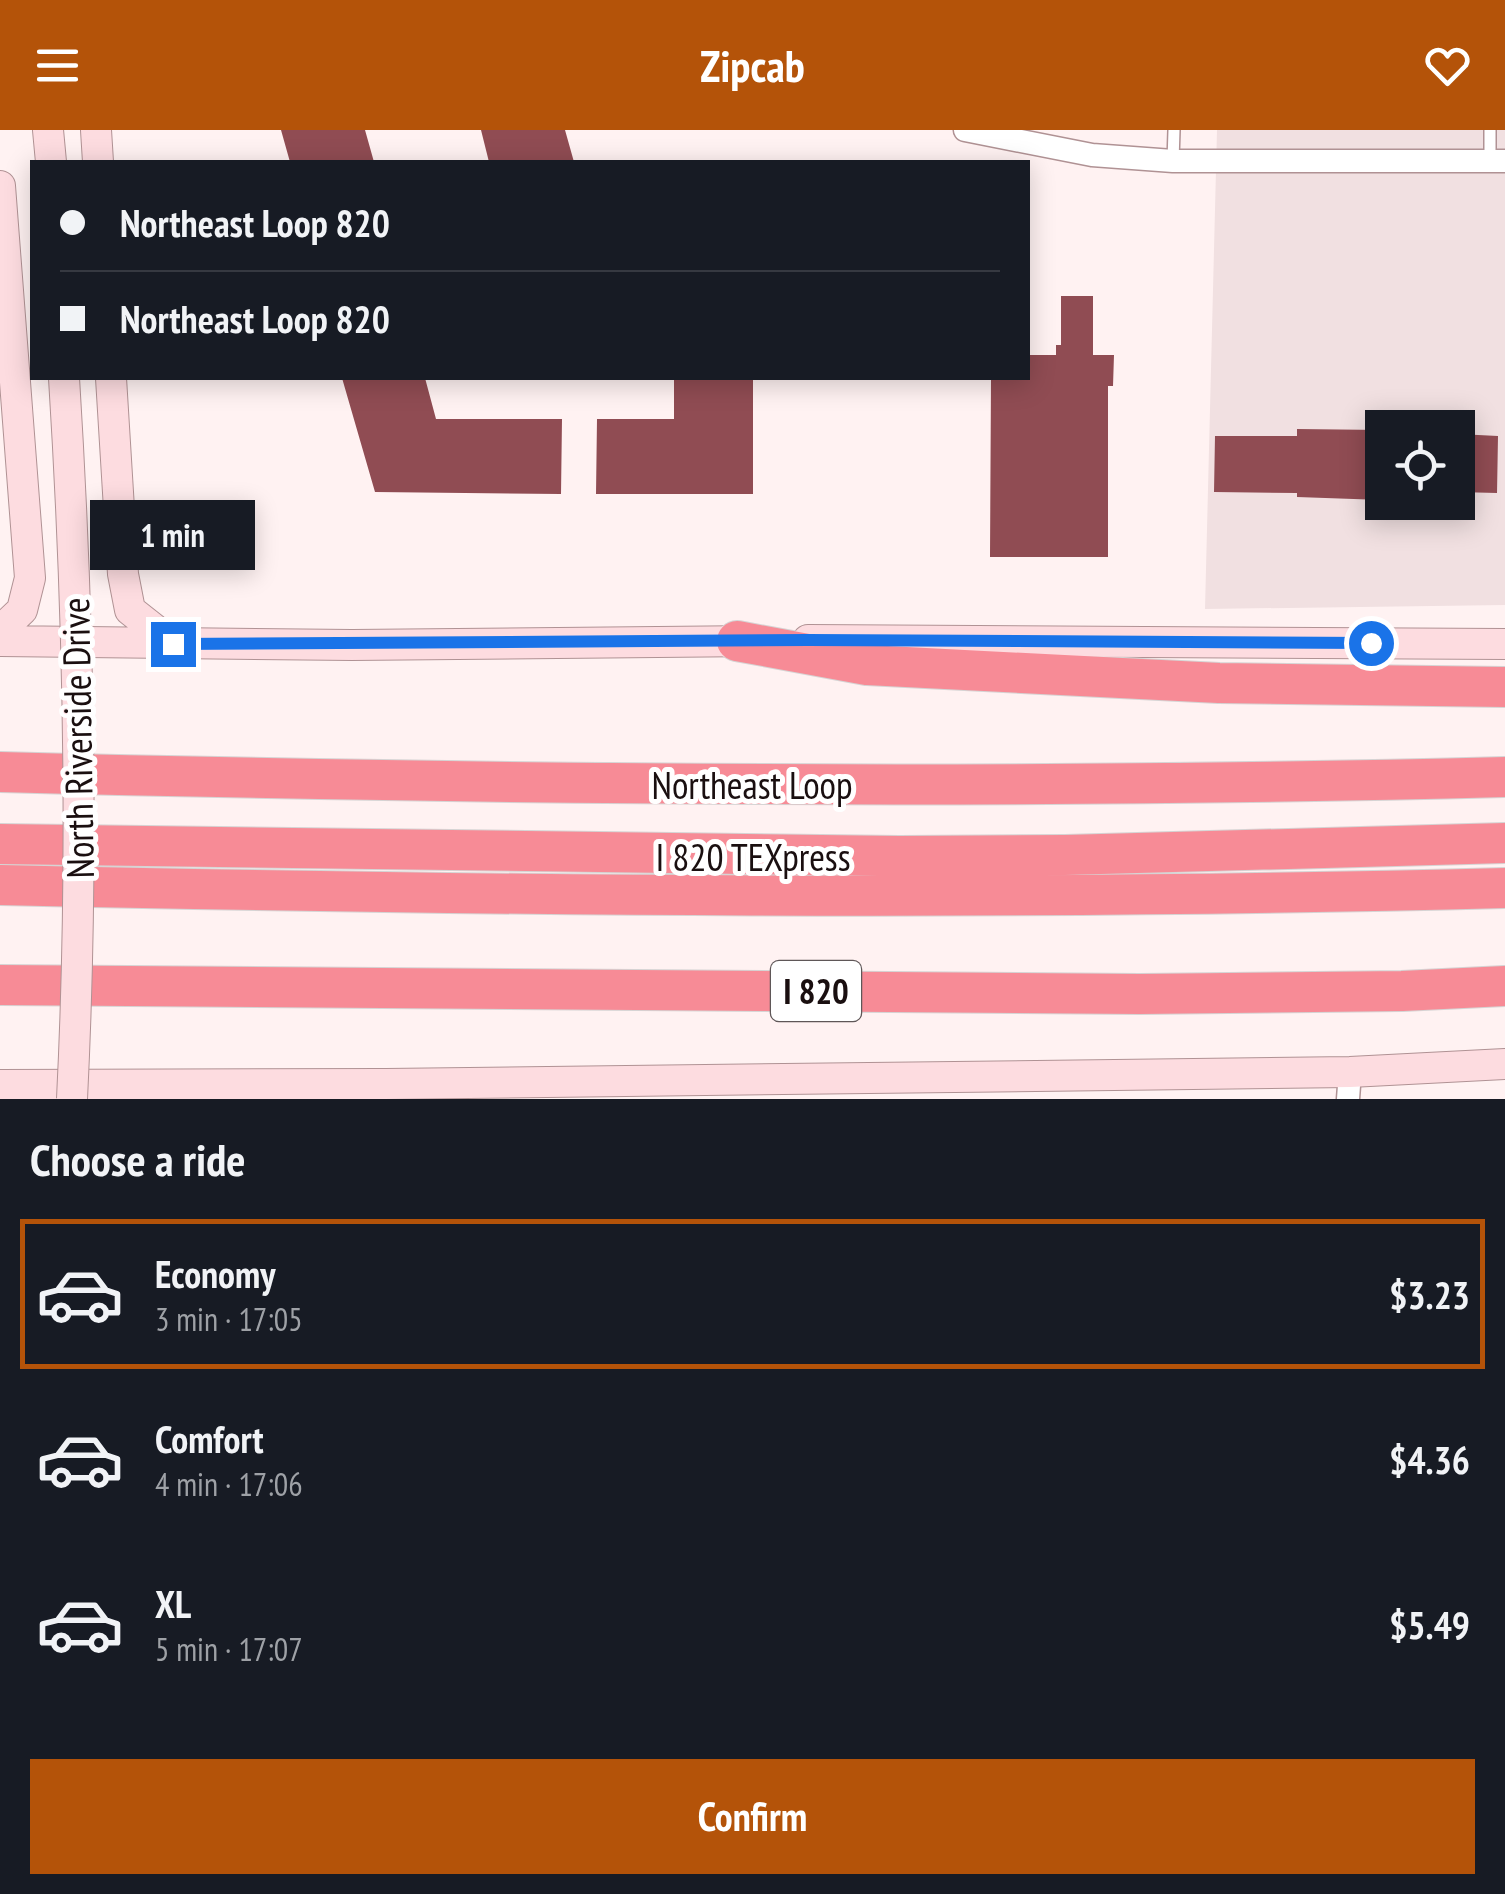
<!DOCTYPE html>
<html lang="en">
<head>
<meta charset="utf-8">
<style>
  :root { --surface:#171b24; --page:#20242c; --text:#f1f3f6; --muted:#9ea1a6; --line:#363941; --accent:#b45309 }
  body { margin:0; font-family:"PT Sans Narrow",sans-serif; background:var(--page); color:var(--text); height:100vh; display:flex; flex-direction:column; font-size:38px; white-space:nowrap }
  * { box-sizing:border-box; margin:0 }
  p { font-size:32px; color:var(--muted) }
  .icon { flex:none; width:55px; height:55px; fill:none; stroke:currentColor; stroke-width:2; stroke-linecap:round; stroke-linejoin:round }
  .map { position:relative; height:969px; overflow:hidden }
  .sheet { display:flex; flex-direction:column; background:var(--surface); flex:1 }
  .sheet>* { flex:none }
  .top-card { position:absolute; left:30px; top:30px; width:1000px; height:220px; border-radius:0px; box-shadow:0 5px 25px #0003; display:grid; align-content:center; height:220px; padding:0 30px; background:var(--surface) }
  .controls { position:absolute; left:1365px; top:280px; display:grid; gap:20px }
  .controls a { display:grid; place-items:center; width:110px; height:110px; border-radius:0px; background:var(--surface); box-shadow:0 5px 25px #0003; font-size:50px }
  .end { position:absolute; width:45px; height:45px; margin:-22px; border:12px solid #1a73e8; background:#fff; box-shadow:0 0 0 5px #fff }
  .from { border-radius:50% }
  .bubble { position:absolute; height:70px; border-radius:0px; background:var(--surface); box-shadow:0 5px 25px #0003; font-size:32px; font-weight:600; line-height:70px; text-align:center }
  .top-card b { display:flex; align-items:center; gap:35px; height:95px; font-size:38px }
  .top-card b+b { border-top:2px solid var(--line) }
  .top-card i { width:25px; height:25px; background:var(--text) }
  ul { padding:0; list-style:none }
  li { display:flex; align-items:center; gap:30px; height:150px; margin:0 20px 15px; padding:0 10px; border:5px solid transparent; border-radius:0px }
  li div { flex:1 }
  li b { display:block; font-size:38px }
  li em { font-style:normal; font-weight:600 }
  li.selected { border-color:var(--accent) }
  li>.icon { width:90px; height:90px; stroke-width:1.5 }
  h2 { padding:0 30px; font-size:45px; line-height:120px }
  .cta { display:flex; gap:20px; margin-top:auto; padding:20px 30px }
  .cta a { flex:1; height:115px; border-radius:0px; background:var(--accent); color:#fff; font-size:40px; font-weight:600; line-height:115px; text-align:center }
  header { display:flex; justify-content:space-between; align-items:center; height:130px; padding:0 30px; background:var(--accent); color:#fff; font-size:45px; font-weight:600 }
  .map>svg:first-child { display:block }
  .built { fill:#f1e0e1; fill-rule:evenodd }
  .building { fill:#904c53 }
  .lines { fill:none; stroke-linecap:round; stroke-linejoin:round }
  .lane-casing { stroke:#b09294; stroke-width:14 }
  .street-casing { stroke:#b09294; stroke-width:25 }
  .secondary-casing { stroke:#b09294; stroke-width:32 }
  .highway-casing { stroke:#d6d4d4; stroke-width:42 }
  .lane { stroke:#fff; stroke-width:11 }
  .street { stroke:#fff; stroke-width:22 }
  .secondary { stroke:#fddce0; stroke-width:30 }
  .highway { stroke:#f78b96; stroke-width:40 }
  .secondary-bridge-casing { stroke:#b09294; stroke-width:32; stroke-linecap:butt }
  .secondary-bridge { stroke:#fddce0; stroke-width:30 }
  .route { stroke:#1a73e8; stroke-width:12 }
  .labels { text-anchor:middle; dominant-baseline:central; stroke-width:10; stroke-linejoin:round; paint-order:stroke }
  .shield { fill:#fff; stroke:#5f5758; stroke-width:2.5 }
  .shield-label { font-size:35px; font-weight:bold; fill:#1a0f10 }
  .street-label { font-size:38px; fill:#1a0f10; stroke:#fff }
</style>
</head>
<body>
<header><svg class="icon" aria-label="menu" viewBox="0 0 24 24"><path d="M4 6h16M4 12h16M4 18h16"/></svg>Zipcab<svg class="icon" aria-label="heart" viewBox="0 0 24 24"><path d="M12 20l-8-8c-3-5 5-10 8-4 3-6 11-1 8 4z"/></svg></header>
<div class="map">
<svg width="1505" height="969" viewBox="0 0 1505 969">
  <rect width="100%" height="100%" fill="#fff2f2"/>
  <path class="built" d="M1217 0H1505V475L1205 479ZM1382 298H1458V372H1382Z"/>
  <path class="building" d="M281 0H365L374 32H290Z
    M481 0H565L574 32H489Z
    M1061 166H1093V225H1114L1113 256H1108V427H990L991 248H1028V225H1056V215H1061Z
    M342 248H425L436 289H562L561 364 375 362Z
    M674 248H753V364H596L597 289H674Z
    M1297 299 1382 300V370L1297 367V363L1214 362 1215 306H1297Z
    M1458 304 1498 306 1497 363 1458 362Z"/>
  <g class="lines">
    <defs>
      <path id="lane" d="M1173 31 1174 0
        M1490 31V0"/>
      <path id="street" d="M965 0 1092 25 1173 31H1505
        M1348 969 1350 942"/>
      <path id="secondary" d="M48 0 51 32
        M96 0 98 32
        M0 56 30 448 22 480 0 501
        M111 248 123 444 130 480 173 514
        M808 510 1505 514
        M0 511 352 515 757 511
        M0 955 386 954 1350 942 1505 934"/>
      <path id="highway" d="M737 511 867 535 1219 553 1505 557
        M0 642C502 655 1003 660 1505 647
        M0 714 899 726 1065 725 1505 713
        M0 755C501 766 1004 771 1505 758
        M0 855 1140 864 1402 861 1505 856"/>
    </defs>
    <use href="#lane" class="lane-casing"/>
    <use href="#street" class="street-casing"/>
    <use href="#secondary" class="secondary-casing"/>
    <use href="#highway" class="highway-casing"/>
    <use href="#lane" class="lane"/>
    <use href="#street" class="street"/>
    <use href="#secondary" class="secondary"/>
    <use href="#highway" class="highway"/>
    <defs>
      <path id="secondary-bridge" d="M64 248C79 488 84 728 72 969"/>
    </defs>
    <use href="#secondary-bridge" class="secondary-bridge-casing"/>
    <use href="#secondary-bridge" class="secondary-bridge"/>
  </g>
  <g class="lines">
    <path class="route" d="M173 514 808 510 1371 513"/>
  </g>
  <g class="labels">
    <rect class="shield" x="771" y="831" width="90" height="60" rx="8"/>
    <g class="shield-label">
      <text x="816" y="861">I 820</text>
    </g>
    <g class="street-label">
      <text transform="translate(77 608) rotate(-91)">North Riverside Drive</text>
      <text x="752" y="654">Northeast Loop</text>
      <text x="753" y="726">I 820 TEXpress</text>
    </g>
  </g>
</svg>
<div class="controls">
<a><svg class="icon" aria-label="locate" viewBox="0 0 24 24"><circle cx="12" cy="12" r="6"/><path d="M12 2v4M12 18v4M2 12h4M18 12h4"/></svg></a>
</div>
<i class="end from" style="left:1371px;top:513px"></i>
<i class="end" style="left:173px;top:514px"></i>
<div class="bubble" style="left:90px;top:370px;width:165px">1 min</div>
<div class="top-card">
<b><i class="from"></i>Northeast Loop 820</b>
<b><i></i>Northeast Loop 820</b>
</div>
</div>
<section class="sheet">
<h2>Choose a ride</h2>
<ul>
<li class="selected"><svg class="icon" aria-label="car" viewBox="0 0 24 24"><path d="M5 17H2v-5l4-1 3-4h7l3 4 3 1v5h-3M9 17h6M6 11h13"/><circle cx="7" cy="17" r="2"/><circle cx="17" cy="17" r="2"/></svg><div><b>Economy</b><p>3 min · 17:05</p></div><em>$3.23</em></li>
<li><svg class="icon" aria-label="car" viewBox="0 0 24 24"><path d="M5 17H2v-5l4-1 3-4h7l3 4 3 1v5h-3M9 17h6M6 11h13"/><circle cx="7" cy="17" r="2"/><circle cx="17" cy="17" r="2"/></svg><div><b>Comfort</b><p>4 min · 17:06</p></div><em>$4.36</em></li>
<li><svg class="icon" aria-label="car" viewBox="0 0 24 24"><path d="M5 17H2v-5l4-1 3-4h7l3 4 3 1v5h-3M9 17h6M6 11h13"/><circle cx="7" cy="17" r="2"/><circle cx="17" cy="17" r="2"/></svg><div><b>XL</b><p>5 min · 17:07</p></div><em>$5.49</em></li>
</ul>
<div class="cta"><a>Confirm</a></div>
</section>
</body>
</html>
